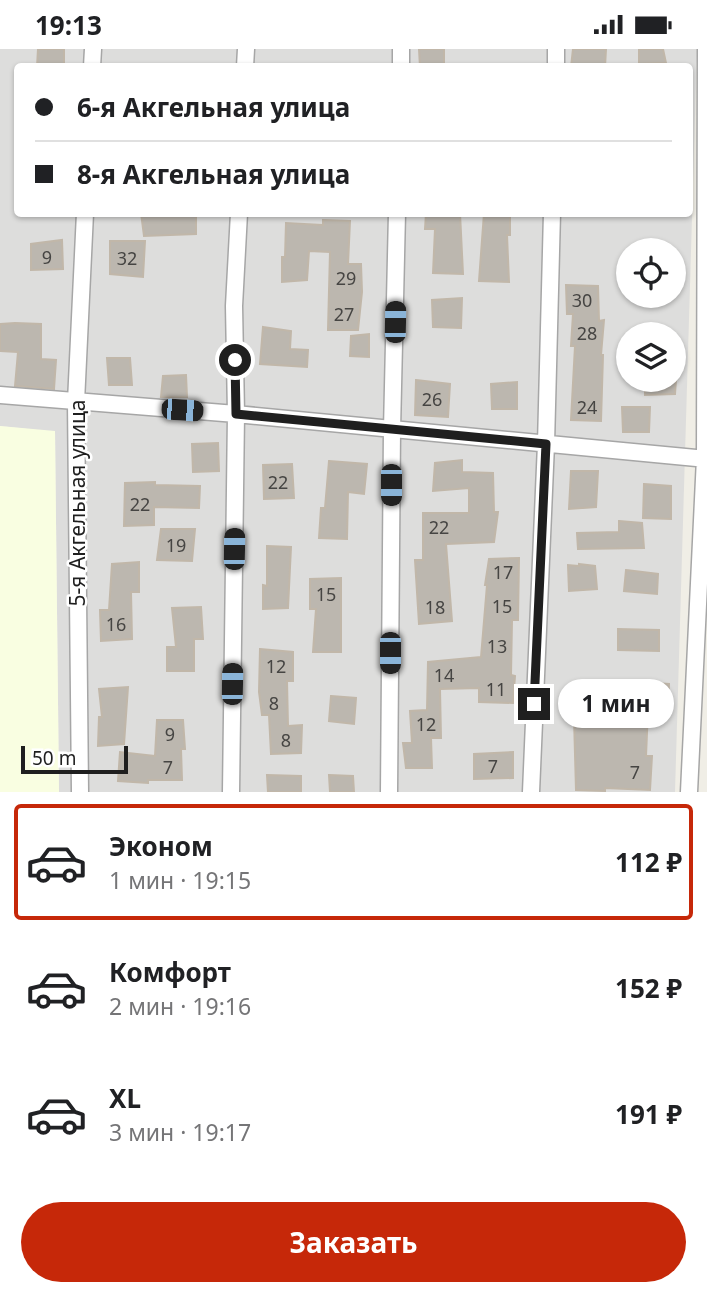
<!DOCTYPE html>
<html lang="ru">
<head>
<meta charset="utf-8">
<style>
  :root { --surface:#fff; --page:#f6f6f6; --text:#202124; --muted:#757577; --line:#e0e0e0; --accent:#c62809 }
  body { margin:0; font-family:"Noto Sans",sans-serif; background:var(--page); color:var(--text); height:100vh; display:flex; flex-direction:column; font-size:26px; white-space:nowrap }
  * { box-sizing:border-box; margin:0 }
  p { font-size:23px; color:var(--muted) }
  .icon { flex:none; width:38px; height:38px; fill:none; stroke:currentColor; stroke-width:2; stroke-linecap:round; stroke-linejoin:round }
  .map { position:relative; height:743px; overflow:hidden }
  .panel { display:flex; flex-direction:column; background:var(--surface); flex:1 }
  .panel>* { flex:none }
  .guide { position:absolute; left:14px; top:14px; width:679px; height:154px; border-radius:7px; box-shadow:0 2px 5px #0004; display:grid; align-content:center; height:154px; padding:0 21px; background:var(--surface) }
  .buttons { position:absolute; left:616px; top:189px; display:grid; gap:14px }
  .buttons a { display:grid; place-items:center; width:70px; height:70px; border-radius:50%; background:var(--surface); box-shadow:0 2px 5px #0004; font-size:35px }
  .scale { position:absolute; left:21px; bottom:18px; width:107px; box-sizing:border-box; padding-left:7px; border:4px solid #1f1f1f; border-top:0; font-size:19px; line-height:24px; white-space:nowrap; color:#1f1f1f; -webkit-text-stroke:5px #fff; paint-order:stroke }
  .end { position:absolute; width:32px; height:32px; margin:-16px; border:9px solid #1f1f1f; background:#fff; box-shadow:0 0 0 4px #fff }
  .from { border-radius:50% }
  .bubble { position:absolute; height:49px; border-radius:24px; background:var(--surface); box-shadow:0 2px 5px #0004; font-size:23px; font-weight:700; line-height:49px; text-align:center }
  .car { position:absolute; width:21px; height:42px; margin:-21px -10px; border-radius:9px; box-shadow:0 0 5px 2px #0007; background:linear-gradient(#222 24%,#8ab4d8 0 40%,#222 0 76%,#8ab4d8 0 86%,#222 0) }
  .guide b { display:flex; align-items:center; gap:24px; height:66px; font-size:26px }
  .guide b+b { border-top:2px solid var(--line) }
  .guide i { width:18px; height:18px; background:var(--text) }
  ul { padding:12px 0 0; list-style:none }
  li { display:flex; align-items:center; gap:21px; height:116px; margin:0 14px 10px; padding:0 7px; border:4px solid transparent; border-radius:7px }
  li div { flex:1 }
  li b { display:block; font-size:26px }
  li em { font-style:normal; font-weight:700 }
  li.current { border-color:var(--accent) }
  li>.icon { width:63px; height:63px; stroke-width:1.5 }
  .primary-button { display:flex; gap:14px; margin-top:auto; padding:14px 21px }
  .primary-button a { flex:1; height:80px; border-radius:42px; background:var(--accent); color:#fff; font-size:28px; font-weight:700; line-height:80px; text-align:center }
  .status { display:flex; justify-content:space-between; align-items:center; height:49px; padding:0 35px; background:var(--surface); direction:ltr }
  .status svg { height:19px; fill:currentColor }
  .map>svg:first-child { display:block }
  .residential { fill:#dddddc; fill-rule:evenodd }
  .education { fill:#f9fee1 }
  .building { fill:#bcb7af; stroke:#c1b7a9; stroke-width:2 }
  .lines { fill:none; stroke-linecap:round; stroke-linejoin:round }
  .minor-casing { stroke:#a6a6a6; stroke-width:19 }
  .minor { stroke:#fff; stroke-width:16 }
  .route { stroke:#1f1f1f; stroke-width:9 }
  .labels { text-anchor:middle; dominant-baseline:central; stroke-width:5; stroke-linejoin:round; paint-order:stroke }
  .number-label { font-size:18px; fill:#464543 }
  .street-label { font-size:21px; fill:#1f1f1f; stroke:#fff }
</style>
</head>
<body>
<div class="status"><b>19:13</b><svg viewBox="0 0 49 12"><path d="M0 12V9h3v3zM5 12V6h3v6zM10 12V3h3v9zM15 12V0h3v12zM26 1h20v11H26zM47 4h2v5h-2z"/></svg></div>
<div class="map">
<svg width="707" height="743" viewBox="0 0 707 743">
  <rect width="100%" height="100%" fill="#f0eee6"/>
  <path class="residential" d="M0 0H697L675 743H59L55 383 0 377ZM18 18H690V164H18ZM628 201H674V247H628ZM628 285H674V331H628Z"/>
  <path class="education" d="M0 377 55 382 59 743H0Z"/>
  <path class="building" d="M38 0H64V18H37Z
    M419 0H444V18H420Z
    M573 0H606L605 18H571Z
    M639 0H663L666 14 639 15Z
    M141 164H196V185L144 187Z
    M426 164H460L463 225 433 224 435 180H425Z
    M484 164H510V186H507L509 233 479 232Z
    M323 171 350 172 348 215H361L362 243 358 281H328L330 203 309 202 307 231 282 233V208H285L286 174 323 176Z
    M62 191 63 220 31 221V195Z
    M110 192H145L143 228 110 225Z
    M566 236 598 237 599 272 604 271 601 306H603L601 372 571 371 575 297H571L573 265H567Z
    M462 249 461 279 433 278 432 251Z
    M15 274 41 275V310L56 311 54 340 15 337 18 303 0 302V275Z
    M263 278 291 282 290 300 308 301 307 318 260 315Z
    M369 285V308L350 307 351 287Z
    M107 309H130L132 336H109Z
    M186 326 187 348H161L163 327Z
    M416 331 450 335 448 368 415 366Z
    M645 331H676L675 345 645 346Z
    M517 333V360H492L491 335Z
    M622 358H650L649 383H623Z
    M218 394 219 422 193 423 192 395Z
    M462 411V423L493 424 494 463H498L494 493 446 495 452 572 419 575 415 511H423V464H469V439L433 442 435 414Z
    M329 412 367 415 364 445 348 443 347 490 319 489 321 459H325Z
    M292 415 294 449 264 450 263 416Z
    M571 422H598L596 458 569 460Z
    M155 433V436L200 437 199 459 154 458V476L124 477 125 434Z
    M644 435 671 437V470L643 469Z
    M619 472 642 474 644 499 578 500 577 484 619 483Z
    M161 480H195L192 512 157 511Z
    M267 497 291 498 288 559 263 560V536L267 537Z
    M519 509 518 571H512L511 626 515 627 513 654 479 653V639L440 640 441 689H431L432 719H406L403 694H412L410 662 427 661 428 613 481 608 487 536H485L489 510Z
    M139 513V543H131L132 590 101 592 100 561H109L112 515Z
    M579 515 595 517 597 540 569 542 568 516 579 517Z
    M626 521 658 525 657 545 624 542Z
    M341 529V603H313L316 560H310V530Z
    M201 558 203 590H194V622H167V598H176L172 559Z
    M618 580 659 581V602L618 601Z
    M260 600 293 603V632H287L288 677 302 676 301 704 271 705 269 666H262L259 643Z
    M636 633 669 635 668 662 648 661 646 707H652L650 741 605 739V742L576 741 574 669 619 671V664H635Z
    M128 638 124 695 98 697 99 668H102L99 640Z
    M331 647 356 649 354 675 329 672Z
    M157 671H183L185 700H181L182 731H148V734L118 732 120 703 155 707Z
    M513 703V729L474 730V705Z
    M267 726 301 727V743H268Z
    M329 726 353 727 354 743H330Z"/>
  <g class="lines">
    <defs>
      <path id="minor" d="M92 18 93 0
        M245 18 246 0
        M401 18V0
        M556 18V0
        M0 346 236 365 707 410
        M80 743 76 353 85 164
        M231 743 236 365 234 257 239 164
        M389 743 392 381 397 164
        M531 743 546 395 552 164
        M689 743 705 409 706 0"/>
    </defs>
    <use href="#minor" class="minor-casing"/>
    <use href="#minor" class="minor"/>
  </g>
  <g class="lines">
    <path class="route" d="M235 311 236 365 546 395 534 655"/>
  </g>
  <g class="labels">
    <g class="number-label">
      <text x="47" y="208">9</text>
      <text x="127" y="209">32</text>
      <text x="346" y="229">29</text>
      <text x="582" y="251">30</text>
      <text x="344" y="265">27</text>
      <text x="587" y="284">28</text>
      <text x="432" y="350">26</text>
      <text x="587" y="358">24</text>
      <text x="278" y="433">22</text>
      <text x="140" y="455">22</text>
      <text x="439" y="478">22</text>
      <text x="176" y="496">19</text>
      <text x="503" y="523">17</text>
      <text x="326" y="545">15</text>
      <text x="502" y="557">15</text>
      <text x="435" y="558">18</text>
      <text x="116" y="575">16</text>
      <text x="497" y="597">13</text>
      <text x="276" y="617">12</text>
      <text x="444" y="626">14</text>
      <text x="496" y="640">11</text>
      <text x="274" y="654">8</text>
      <text x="426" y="675">12</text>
      <text x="170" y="685">9</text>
      <text x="286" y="691">8</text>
      <text x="493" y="717">7</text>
      <text x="168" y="718">7</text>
      <text x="635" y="723">7</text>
    </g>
    <g class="street-label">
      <text transform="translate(77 454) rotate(-90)">5-я Акгельная улица</text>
    </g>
  </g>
</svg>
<div class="buttons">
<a><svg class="icon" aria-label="locate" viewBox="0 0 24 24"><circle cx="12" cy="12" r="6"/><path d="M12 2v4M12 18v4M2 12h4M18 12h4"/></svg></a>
<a><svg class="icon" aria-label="layers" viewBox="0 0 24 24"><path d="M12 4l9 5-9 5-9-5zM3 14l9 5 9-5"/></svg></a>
</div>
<div class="scale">50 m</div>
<i class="end from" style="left:235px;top:311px"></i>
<i class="end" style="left:534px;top:655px"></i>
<div class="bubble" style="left:558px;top:630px;width:116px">1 мин</div>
<i class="car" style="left:395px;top:273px;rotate:1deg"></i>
<i class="car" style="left:182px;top:361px;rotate:94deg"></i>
<i class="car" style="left:391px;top:436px;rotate:180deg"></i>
<i class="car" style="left:234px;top:500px;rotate:1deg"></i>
<i class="car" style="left:390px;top:604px;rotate:180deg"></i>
<i class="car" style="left:232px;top:635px;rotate:1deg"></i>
<div class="guide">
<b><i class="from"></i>6-я Акгельная улица</b>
<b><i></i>8-я Акгельная улица</b>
</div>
</div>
<section class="panel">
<ul>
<li class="current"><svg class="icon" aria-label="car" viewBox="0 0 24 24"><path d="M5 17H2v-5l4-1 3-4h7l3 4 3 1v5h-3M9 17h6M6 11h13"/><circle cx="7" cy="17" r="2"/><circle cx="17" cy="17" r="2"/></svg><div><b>Эконом</b><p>1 мин · 19:15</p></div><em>112 ₽</em></li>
<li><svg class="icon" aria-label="car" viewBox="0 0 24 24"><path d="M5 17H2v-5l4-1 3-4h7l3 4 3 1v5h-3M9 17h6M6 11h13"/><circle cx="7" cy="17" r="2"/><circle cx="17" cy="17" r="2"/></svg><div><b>Комфорт</b><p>2 мин · 19:16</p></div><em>152 ₽</em></li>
<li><svg class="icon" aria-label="car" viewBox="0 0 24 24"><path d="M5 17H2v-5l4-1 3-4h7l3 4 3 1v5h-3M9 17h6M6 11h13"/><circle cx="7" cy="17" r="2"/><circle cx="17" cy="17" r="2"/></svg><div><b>XL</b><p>3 мин · 19:17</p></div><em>191 ₽</em></li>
</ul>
<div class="primary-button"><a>Заказать</a></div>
</section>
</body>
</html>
